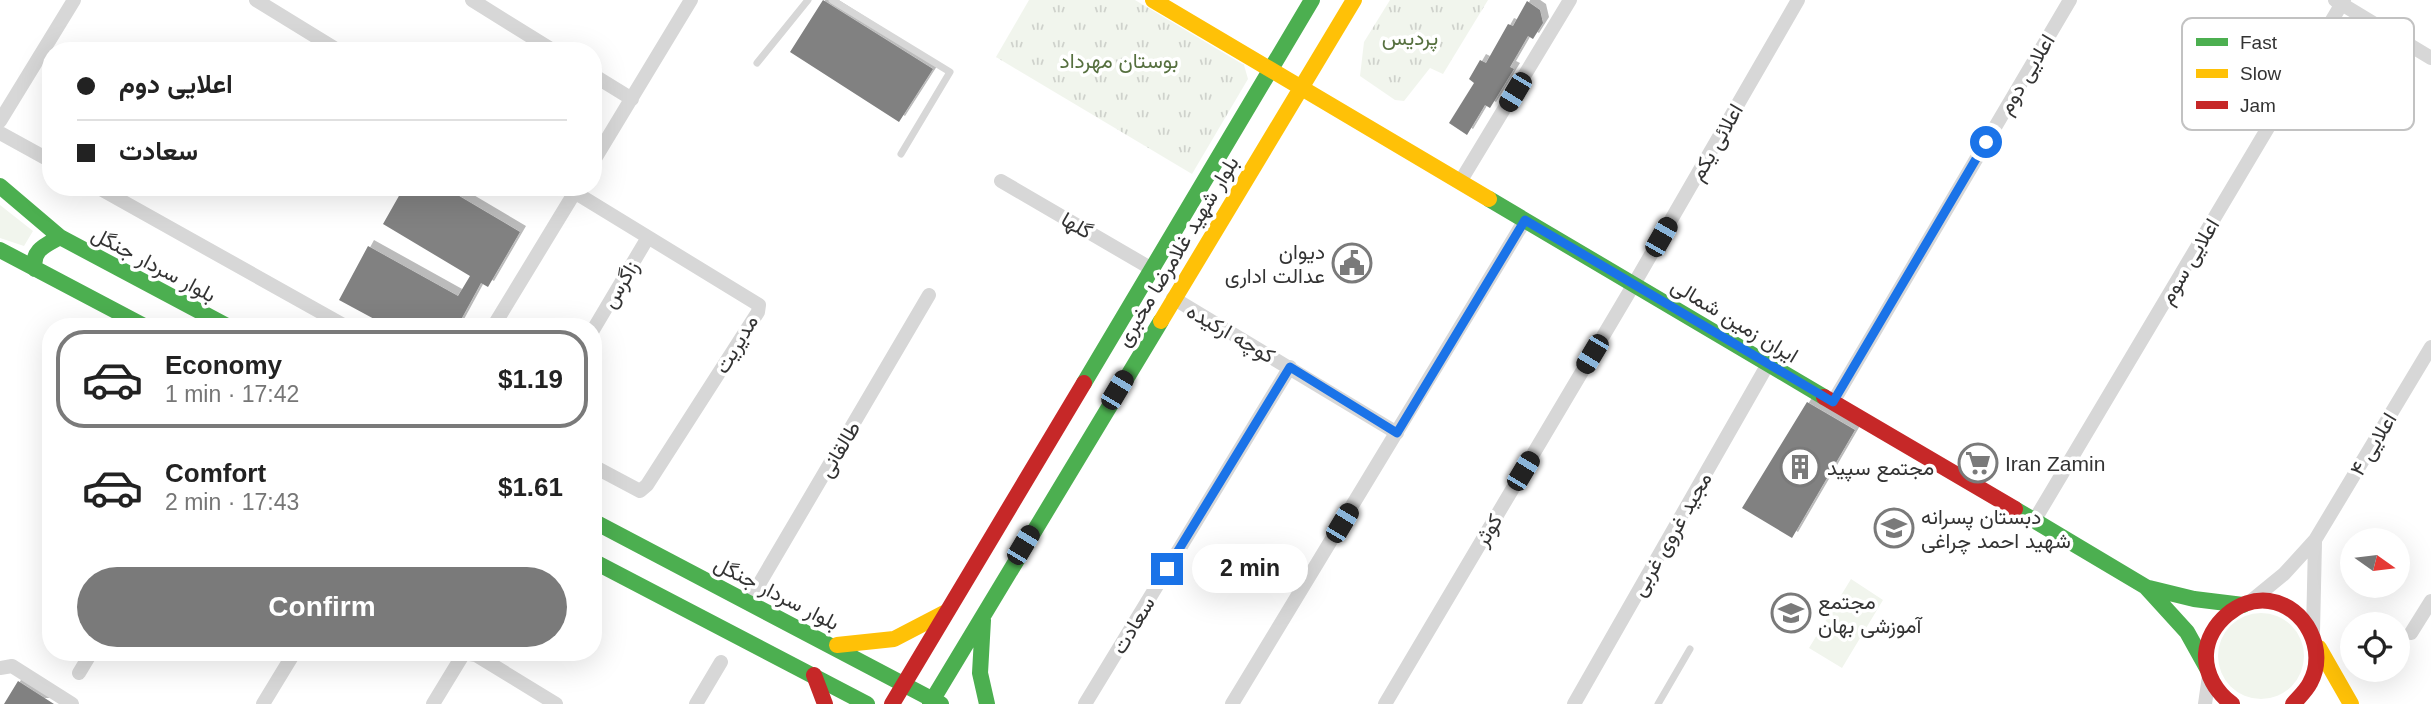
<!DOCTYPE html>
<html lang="en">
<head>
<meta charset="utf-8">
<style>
  :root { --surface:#fff; --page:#f2f2f2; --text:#222; --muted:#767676; --line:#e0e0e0; --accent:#7a7a7a }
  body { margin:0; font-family:Helvetica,Vazirmatn,sans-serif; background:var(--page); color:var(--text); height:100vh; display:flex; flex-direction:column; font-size:26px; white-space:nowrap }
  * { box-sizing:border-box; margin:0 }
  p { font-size:23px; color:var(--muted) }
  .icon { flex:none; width:38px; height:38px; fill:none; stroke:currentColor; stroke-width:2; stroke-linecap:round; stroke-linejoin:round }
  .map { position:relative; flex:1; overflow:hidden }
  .drawer { position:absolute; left:42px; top:318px; width:560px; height:343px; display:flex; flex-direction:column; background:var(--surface); border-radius:28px; box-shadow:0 7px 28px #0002 }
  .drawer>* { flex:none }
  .hud { position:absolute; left:42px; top:42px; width:560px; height:154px; border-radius:28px; box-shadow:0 7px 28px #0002; display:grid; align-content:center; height:154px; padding:0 35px; background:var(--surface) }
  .needle { width:46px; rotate:104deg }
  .buttons { position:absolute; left:2340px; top:528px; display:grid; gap:14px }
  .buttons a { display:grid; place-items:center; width:70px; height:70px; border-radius:50%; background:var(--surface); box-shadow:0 7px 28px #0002; font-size:35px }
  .end { position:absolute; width:32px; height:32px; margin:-16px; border:9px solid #1a73e8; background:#fff; box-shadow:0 0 0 4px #fff }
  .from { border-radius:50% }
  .bubble { position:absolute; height:49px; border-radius:24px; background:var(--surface); box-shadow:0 7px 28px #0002; font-size:23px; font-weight:700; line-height:49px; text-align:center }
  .car { position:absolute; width:21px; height:42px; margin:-21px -10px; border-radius:9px; box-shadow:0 0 5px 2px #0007; background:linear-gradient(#222 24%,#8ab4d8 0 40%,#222 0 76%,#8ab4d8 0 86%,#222 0) }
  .hud b { display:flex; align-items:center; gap:24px; height:66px; font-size:26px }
  .hud b+b { border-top:2px solid var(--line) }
  .hud i { width:18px; height:18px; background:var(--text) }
  ul { padding:12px 0 0; list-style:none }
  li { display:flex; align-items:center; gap:21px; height:98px; margin:0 14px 10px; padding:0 21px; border:4px solid transparent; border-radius:28px }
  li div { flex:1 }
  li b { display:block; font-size:26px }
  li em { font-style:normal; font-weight:700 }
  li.selected { border-color:var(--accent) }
  li>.icon { width:63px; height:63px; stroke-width:1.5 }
  .primary-button { display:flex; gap:14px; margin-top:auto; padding:14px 35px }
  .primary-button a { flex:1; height:80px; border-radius:42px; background:var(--accent); color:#fff; font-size:28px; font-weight:700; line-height:80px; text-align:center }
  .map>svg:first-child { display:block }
  .grass { fill:#f1f5ed }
  .park { fill:url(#park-tufts) }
  .building { fill:#818181; filter:url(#shadow) }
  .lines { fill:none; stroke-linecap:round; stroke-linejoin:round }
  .lane { stroke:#d7d7d7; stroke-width:7 }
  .street { stroke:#d7d7d7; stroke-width:14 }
  .fast { stroke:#4caf50; stroke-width:16 }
  .slow { stroke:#ffc107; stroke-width:16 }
  .jam { stroke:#c62828; stroke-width:16 }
  .route { stroke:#1a73e8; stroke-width:9 }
  .labels { text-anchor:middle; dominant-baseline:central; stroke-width:7; stroke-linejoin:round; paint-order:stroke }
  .park-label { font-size:21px; fill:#56703f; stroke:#fff }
  .street-label { font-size:21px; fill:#333; stroke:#fff }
  .poi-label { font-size:21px; fill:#333; stroke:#fff; text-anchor:start }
  .key { fill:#fff; stroke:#c2c2c2; stroke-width:2 }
  .key-label { font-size:19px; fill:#333 }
</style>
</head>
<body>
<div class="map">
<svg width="2431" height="704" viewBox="0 0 2431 704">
  <defs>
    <pattern id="park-tufts" width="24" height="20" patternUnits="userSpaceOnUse" patternTransform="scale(1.75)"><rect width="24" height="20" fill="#f1f5ed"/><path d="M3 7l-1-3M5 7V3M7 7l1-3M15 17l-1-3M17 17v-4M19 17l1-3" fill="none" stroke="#cfd2cc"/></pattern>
    <filter id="shadow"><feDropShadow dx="6" dy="-6" stdDeviation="0" flood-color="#0004"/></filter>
  </defs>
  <rect width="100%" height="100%" fill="#fff"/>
  <path class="grass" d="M0 205 33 231 24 246 0 238Z
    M1851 579 1883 600 1842 668 1809 648Z
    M2218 656a43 43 0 1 1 86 0a43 43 0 1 1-86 0Z"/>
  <path class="park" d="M1029 0H1135L1244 65 1248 79 1192 174 996 57Z
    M1390 0H1488L1443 74 1430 68 1404 101 1395 100 1360 76 1364 42Z"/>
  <path class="building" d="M823 0 933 69 899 122 790 52Z
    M1527 1 1540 10 1543 23 1533 39 1528 36 1510 67 1514 69 1490 108 1485 105 1467 135 1449 123 1474 83 1469 79 1480 60 1486 63 1508 24 1513 26Z
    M404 187H444L520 232 488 287 481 283 457 327H389L339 300 368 246 458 296 470 276 383 224Z
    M1807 402 1855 430 1792 538 1742 508Z
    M18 681 54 704H4Z"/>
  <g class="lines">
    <path class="lane" d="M832 0 950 72 901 154
      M757 63 808 0
      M1658 704 1690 649"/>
    <path class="street" d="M256 0 339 51
      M472 0 554 51
      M2335 0 2431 58
      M593 75 632 99
      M0 121 74 0
      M0 133 51 161
      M593 162 691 0
      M1001 181 1152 269
      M1460 182 1570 0
      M97 187 347 327
      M566 187 759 305 758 312 647 485 640 491 593 466
      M1173 298 1397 433
      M493 327 578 187
      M593 330 647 239
      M1833 402 2070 0
      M2034 521 2344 0
      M2251 601 2284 574 2315 540 2431 347
      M748 603 929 295
      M2313 632 2315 542
      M2411 633 2431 601
      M0 668 12 666 72 704
      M79 673 91 653
      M263 704 294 653
      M433 704 464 653 476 655 556 704
      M696 704 721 662
      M1085 704 1290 367
      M1232 704 1525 220
      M1385 704 1634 284 1798 0
      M1574 704 1768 364
      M2205 704 2209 676"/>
    <path class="fast" d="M0 186 60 237 229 327
      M1489 199 1824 397
      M0 250 146 327
      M35 269C31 250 46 245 60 237
      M1084 383 1312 0
      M2015 509 2146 587 2187 632 2207 668
      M593 521 941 704
      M593 561 867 704
      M2149 588 2194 599 2243 605
      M983 620 980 673 987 704
      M930 704 1161 321"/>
    <path class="slow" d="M1153 0 1489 199
      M1161 321 1354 0
      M837 645 894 639 944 613
      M2319 648 2351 704"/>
    <path class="jam" d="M1824 397 2015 509
      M814 675 825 704
      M892 704 1084 383
      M2232 704C2216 692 2205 674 2206 654 2208 624 2239 597 2269 601 2306 606 2328 651 2310 683 2306 691 2298 698 2293 704"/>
  </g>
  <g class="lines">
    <path class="route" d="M1167 569 1290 367 1397 433 1525 220 1833 402 1986 142"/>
  </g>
  <defs>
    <symbol id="civic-ring" viewBox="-11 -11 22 22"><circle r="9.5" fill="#fff" stroke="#7a7a7a" stroke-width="1.5"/><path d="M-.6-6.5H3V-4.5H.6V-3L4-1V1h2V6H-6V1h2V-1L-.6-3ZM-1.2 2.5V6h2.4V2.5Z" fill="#7a7a7a"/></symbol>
    <symbol id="supermarket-ring" viewBox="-11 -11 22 22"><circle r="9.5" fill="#fff" stroke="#7a7a7a" stroke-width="1.5"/><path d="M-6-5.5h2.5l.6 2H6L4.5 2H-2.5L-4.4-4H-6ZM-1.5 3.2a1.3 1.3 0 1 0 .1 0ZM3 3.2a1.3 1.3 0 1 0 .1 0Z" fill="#7a7a7a"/></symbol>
    <symbol id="building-ring" viewBox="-11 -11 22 22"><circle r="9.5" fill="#fff" stroke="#7a7a7a" stroke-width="1.5"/><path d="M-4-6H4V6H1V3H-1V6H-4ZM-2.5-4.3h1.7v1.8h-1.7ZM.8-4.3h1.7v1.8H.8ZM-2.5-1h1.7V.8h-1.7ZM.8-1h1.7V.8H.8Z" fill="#7a7a7a"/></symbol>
    <symbol id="school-ring" viewBox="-11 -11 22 22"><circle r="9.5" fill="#fff" stroke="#7a7a7a" stroke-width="1.5"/><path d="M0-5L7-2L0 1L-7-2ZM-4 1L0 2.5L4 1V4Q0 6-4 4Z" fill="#7a7a7a"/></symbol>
  </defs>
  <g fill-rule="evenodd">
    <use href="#civic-ring" x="1330" y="241" width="44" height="44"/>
    <use href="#supermarket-ring" x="1956" y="441" width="44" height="44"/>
    <use href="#building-ring" x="1778" y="445" width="44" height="44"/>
    <use href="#school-ring" x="1872" y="506" width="44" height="44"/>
    <use href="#school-ring" x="1769" y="591" width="44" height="44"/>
  </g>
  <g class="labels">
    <g class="park-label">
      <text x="1410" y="37">پردیس</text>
      <text x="1119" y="60">بوستان مهرداد</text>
    </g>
    <g class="street-label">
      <text transform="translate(2026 74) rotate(-59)">اعلایی دوم</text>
      <text transform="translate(1716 142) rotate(-60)">اعلائی یکم</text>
      <text transform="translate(1077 225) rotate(30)">گلها</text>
      <text transform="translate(1177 251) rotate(-59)">بلوار شهید غلامرضا مخبری</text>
      <text transform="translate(2189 261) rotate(-59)">اعلایی سوم</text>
      <text transform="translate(154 264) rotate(28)">بلوار سردار جنگل</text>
      <text transform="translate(620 284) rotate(-59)">زاگرس</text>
      <text transform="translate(1735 320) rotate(31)">ایران زمین شمالی</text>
      <text transform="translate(1231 333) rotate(30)">کوچه ارکیده</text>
      <text transform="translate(736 344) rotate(-59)">مدیریت</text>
      <text transform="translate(2373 444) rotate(-59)">اعلایی ۴</text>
      <text transform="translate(839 449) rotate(-59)">طالقانی</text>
      <text transform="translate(1488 530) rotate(-59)">کوثر</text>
      <text transform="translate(1671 534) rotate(-60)">مجید غروی غربی</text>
      <text transform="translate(777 593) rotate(27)">بلوار سردار جنگل</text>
      <text transform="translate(1133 625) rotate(-59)">سعادت</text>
    </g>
    <g class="poi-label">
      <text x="1325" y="251" text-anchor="end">دیوان<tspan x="1325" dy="24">عدالت اداری</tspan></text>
      <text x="2005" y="463">Iran Zamin</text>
      <text x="1827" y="467">مجتمع سپید</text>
      <text x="1921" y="516">دبستان پسرانه<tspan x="1921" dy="24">شهید احمد چراغی</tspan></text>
      <text x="1818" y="601">مجتمع<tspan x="1818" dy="24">آموزشی بهان</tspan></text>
    </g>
  </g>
  <rect x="2182" y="18" width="232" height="112" rx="10" class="key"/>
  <rect x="2196" y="38" width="32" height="8" fill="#4caf50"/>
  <rect x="2196" y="69" width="32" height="9" fill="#ffc107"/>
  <rect x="2196" y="101" width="32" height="8" fill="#c62828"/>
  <g class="key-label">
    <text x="2240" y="49">Fast</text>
    <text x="2240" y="80">Slow</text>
    <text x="2240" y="112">Jam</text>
  </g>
</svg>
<div class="buttons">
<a><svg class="needle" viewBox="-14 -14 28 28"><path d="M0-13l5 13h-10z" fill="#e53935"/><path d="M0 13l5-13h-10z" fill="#767676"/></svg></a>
<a><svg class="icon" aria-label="locate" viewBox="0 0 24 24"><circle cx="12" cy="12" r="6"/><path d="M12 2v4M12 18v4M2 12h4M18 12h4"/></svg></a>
</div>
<i class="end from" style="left:1986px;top:142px"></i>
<i class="end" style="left:1167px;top:569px"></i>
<div class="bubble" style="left:1192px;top:544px;width:116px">2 min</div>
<i class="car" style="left:1515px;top:92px;rotate:211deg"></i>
<i class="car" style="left:1661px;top:237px;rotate:30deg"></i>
<i class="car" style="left:1592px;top:354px;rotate:211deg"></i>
<i class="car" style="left:1117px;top:390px;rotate:31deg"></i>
<i class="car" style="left:1523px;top:471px;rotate:31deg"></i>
<i class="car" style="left:1342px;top:523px;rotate:31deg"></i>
<i class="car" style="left:1023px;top:545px;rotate:31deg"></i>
<div class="hud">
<b><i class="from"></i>اعلایی دوم</b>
<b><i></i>سعادت</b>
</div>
<section class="drawer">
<ul>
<li class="selected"><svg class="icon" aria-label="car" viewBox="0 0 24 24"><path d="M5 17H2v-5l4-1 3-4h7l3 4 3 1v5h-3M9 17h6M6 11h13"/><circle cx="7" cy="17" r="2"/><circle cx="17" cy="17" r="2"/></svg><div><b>Economy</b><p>1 min · 17:42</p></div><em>$1.19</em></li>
<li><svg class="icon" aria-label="car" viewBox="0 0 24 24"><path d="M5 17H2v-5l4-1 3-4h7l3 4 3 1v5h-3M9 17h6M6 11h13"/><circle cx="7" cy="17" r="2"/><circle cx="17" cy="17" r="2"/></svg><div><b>Comfort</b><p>2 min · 17:43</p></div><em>$1.61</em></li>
</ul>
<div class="primary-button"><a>Confirm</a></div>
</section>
</div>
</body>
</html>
